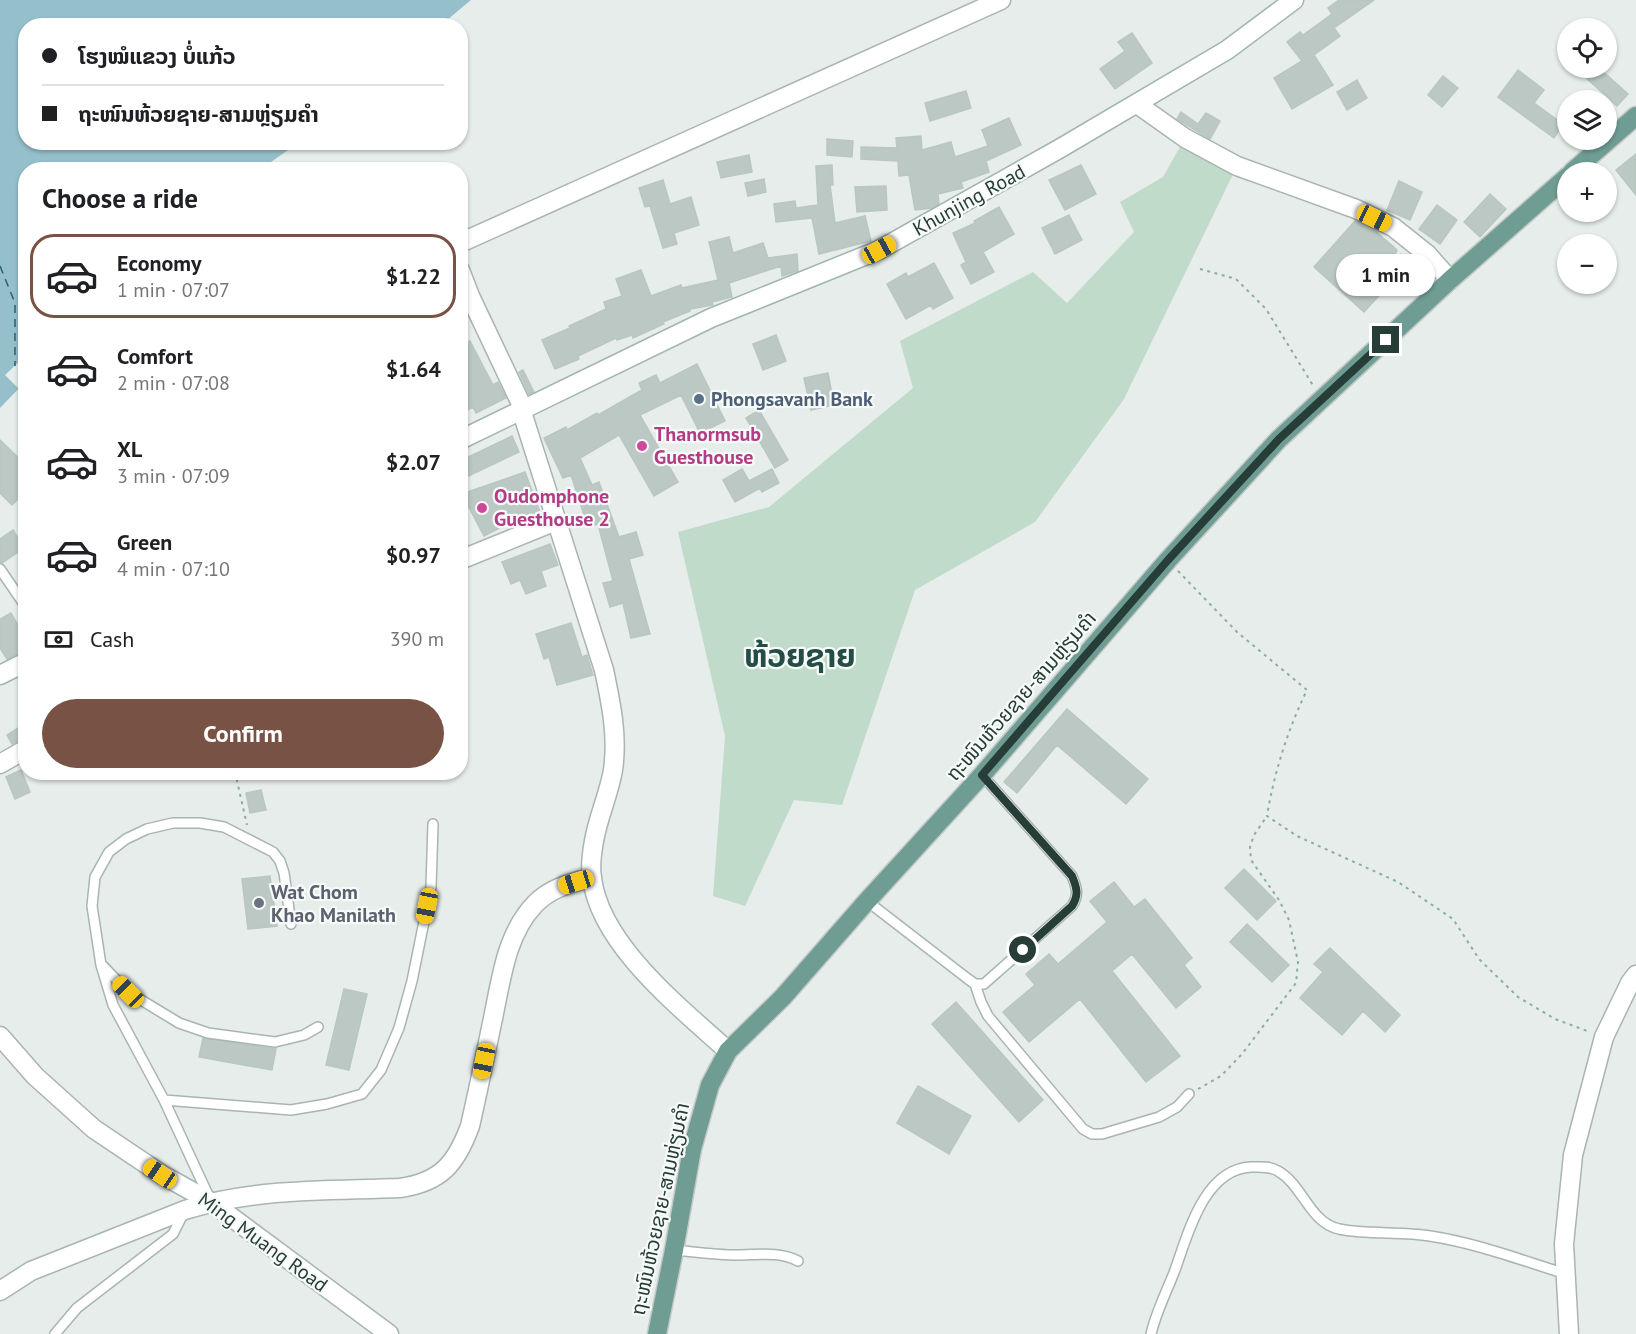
<!DOCTYPE html>
<html lang="en">
<head>
<meta charset="utf-8">
<style>
  :root { --surface:#fff; --page:#f2f2f2; --text:#202124; --muted:#757577; --line:#e0e0e0; --accent:#785345 }
  body { margin:0; font-family:"PT Sans","Noto Sans Lao",sans-serif; background:var(--page); color:var(--text); height:100vh; display:flex; flex-direction:column; font-size:22px; white-space:nowrap }
  * { box-sizing:border-box; margin:0 }
  p { font-size:20px; color:var(--muted) }
  .icon { flex:none; width:33px; height:33px; fill:none; stroke:currentColor; stroke-width:2; stroke-linecap:round; stroke-linejoin:round }
  .map { position:relative; flex:1; overflow:hidden }
  .drawer { position:absolute; left:18px; top:162px; width:450px; height:618px; display:flex; flex-direction:column; background:var(--surface); border-radius:24px; box-shadow:0 2px 4px #0004 }
  .drawer>* { flex:none }
  .top-card { position:absolute; left:18px; top:18px; width:450px; height:132px; border-radius:24px; box-shadow:0 2px 4px #0004; display:grid; align-content:center; height:132px; padding:0 24px; background:var(--surface) }
  .buttons { position:absolute; left:1557px; top:18px; display:grid; gap:12px }
  .buttons a { display:grid; place-items:center; width:60px; height:60px; border-radius:50%; background:var(--surface); box-shadow:0 2px 4px #0004; font-size:30px }
  .end { position:absolute; width:27px; height:27px; margin:-14px; border:8px solid #273d38; background:#fff; box-shadow:0 0 0 3px #fff }
  .from { border-radius:50% }
  .bubble { position:absolute; height:42px; border-radius:21px; background:var(--surface); box-shadow:0 2px 4px #0004; font-size:20px; font-weight:700; line-height:42px; text-align:center }
  .car { position:absolute; width:18px; height:36px; margin:-18px -9px; border-radius:8px; box-shadow:0 0 4px 2px #0007; background:linear-gradient(#f5c518 24%,#345 0 40%,#f5c518 0 76%,#345 0 86%,#f5c518 0) }
  .top-card b { display:flex; align-items:center; gap:21px; height:57px; font-size:22px }
  .top-card b+b { border-top:2px solid var(--line) }
  .top-card i { width:15px; height:15px; background:var(--text) }
  ul { padding:0; list-style:none }
  li { display:flex; align-items:center; gap:18px; height:84px; margin:0 12px 9px; padding:0 12px; border:3px solid transparent; border-radius:24px }
  li div { flex:1 }
  li b { display:block; font-size:22px }
  li em { font-style:normal; font-weight:700 }
  li.selected { border-color:var(--accent) }
  li>.icon { width:54px; height:54px; stroke-width:1.5 }
  h2 { padding:0 24px; font-size:27px; line-height:72px }
  .pay { display:flex; align-items:center; gap:15px; height:66px; padding:0 24px; font-size:22px }
  .pay p { margin-inline-start:auto }
  .button { display:flex; gap:12px; margin-top:auto; padding:12px 24px }
  .button a { flex:1; height:69px; border-radius:36px; background:var(--accent); color:#fff; font-size:24px; font-weight:700; line-height:69px; text-align:center }
  .map>svg:first-child { display:block }
  .green { fill:#c1dbca }
  .water { fill:#95c0cb }
  .pier { fill:#e6edea }
  .lines { fill:none; stroke-linecap:round; stroke-linejoin:round }
  .ferry { stroke:#276373; stroke-width:1.5; stroke-dasharray:8 6; stroke-linecap:butt }
  .building { fill:#bbc8c3; stroke:#b9c6c1; stroke-width:1.5 }
  .service-casing { stroke:#a9b5b1; stroke-width:12 }
  .minor-casing { stroke:#a9b5b1; stroke-width:21 }
  .tertiary-casing { stroke:#a9b5b1; stroke-width:21 }
  .secondary-casing { stroke:#a2b5af; stroke-width:21 }
  .primary-casing { stroke:#c3c9c7; stroke-width:21 }
  .path { stroke:#8aada4; stroke-width:2; stroke-dasharray:3 4.5; stroke-linecap:butt }
  .service { stroke:#fff; stroke-width:9 }
  .minor { stroke:#fff; stroke-width:18 }
  .tertiary { stroke:#fff; stroke-width:18 }
  .secondary { stroke:#fff; stroke-width:18 }
  .primary { stroke:#6f9d94; stroke-width:18 }
  .route { stroke:#273d38; stroke-width:8 }
  .service-dot { fill:#5c6f8a; stroke:#f6faf8; stroke-width:2 }
  .hotel-dot { fill:#d1479c; stroke:#f6faf8; stroke-width:2 }
  .worship-dot { fill:#6b7280; stroke:#f6faf8; stroke-width:2 }
  .labels { text-anchor:middle; dominant-baseline:central; stroke-width:4.5; stroke-linejoin:round; paint-order:stroke }
  .street-label { font-size:20px; fill:#273d38; stroke:#f6faf8 }
  .service-label { font-size:20px; font-weight:bold; fill:#4e5e75; stroke:#f6faf8; text-anchor:start }
  .hotel-label { font-size:20px; font-weight:bold; fill:#b23c85; stroke:#f6faf8; text-anchor:start }
  .worship-label { font-size:20px; font-weight:bold; fill:#5b616d; stroke:#f6faf8; text-anchor:start }
  .town-label { font-size:32px; font-weight:bold; fill:#244d46; stroke:#f6faf8 }
</style>
</head>
<body>
<div class="map">
<svg width="1636" height="1334" viewBox="0 0 1636 1334">
  <rect width="100%" height="100%" fill="#e6edea"/>
  <path class="green" d="M1185 138 1237 166 1124 399 1035 522 915 590 842 805 794 800 745 906 713 896 725 736 678 532 769 507 913 388 900 341 1033 272 1067 303 1134 232 1120 202 1163 177Z"/>
  <path class="water" d="M0 0H471L441 25 26 26V142L298 143 261 169 26 170 25 382 0 408Z"/>
  <path class="pier" d="M25 356V382L19 389 5 375Z"/>
  <g class="lines">
    <path class="ferry" d="M0 266 15 303V366"/>
  </g>
  <path class="building" d="M1339 0H1374L1334 28 1340 36 1314 55 1333 85 1292 109 1274 78 1302 61 1287 42 1300 32 1303 35 1332 14 1328 8Z
    M1132 33 1152 63 1115 89 1100 69 1125 51 1118 42Z
    M1592 68H1599L1628 94 1617 106 1584 76Z
    M1518 70 1544 90 1534 103 1563 124 1554 138 1498 97Z
    M1443 76 1458 88 1442 107 1428 95Z
    M1357 80 1367 98 1347 110 1337 92Z
    M966 91 971 108 930 121 925 103Z
    M1181 112 1198 124 1206 113 1220 121 1210 139 1177 119Z
    M1009 118 1021 145 986 161 989 172 961 182 963 188 938 194 939 204 932 208 915 210 909 175 899 176 898 161 861 159V147L897 148 896 138 921 136 922 150 951 142 955 157 988 146 982 130Z
    M827 139 853 141 852 157 827 155Z
    M1636 154V195L1616 170Z
    M749 155 752 172 721 178 717 162Z
    M832 165 833 185H830L835 223 865 216 871 241 819 254 812 218 776 222 774 204 795 201 796 208 818 205 816 166Z
    M1081 165 1096 194 1065 210 1049 180Z
    M764 179 766 192 748 196 745 183Z
    M663 180 670 204 691 197 699 225 674 233 677 244 663 248 650 206 645 207 639 188Z
    M1399 181 1422 192 1410 220 1387 210Z
    M886 186 887 210 857 212 855 187Z
    M1490 194 1506 209 1480 237 1464 222Z
    M1437 205 1457 220 1440 244 1419 229Z
    M999 207 1014 234 983 252 994 272 971 284 961 265 966 262 953 233 975 223 974 221Z
    M1069 215 1082 240 1055 254 1042 228Z
    M1355 221 1375 231 1397 250 1395 255 1398 257 1401 254 1410 262 1364 312 1314 267Z
    M729 237 733 253 763 243 768 258 797 254 798 271 782 276 781 266 729 283 732 297 712 302 713 305 690 309V311L663 322 664 324 633 338 632 335 617 340 616 338 578 356 579 359 555 369 542 340 570 328 569 326 606 309 604 302 622 296 616 279 641 270 651 296 681 285 682 288 718 280 709 242Z
    M934 263 953 298 933 309 931 305 906 319 887 284 906 273 908 277Z
    M776 335 786 361 763 370 753 344Z
    M470 341 493 385 498 382 506 398 476 413 473 407 460 414V346Z
    M697 364 725 421 700 433 681 395 640 415 678 482 654 496 619 435 580 458 592 485 599 482 619 537 636 532 643 555 629 559 650 634 631 638 623 603 610 607 603 583 613 581 598 524 588 527 571 475 563 478 544 438 566 427 567 430 597 413 598 415 642 390 639 383 656 375 660 383Z
    M523 370 534 392 529 394 519 372Z
    M828 373 834 405 811 410 804 378Z
    M759 410 788 460 775 468 746 418Z
    M512 436 519 452 460 480V461Z
    M0 440 26 465V491L12 505 0 493Z
    M742 469 749 481 772 469 779 483 762 492 760 488 735 502 723 480Z
    M525 472 541 515 524 522 523 516 484 536 462 494Z
    M13 530 24 548 2 563 0 562V539Z
    M550 544 558 565 541 571 546 586 526 594 520 580 511 584 502 562Z
    M11 613 26 639V650L7 659 0 648V619Z
    M571 623 582 657 587 655 593 675 557 685 549 657 544 659 536 634Z
    M1067 709 1148 779 1126 804 1057 745 1017 793 1004 782Z
    M26 723V738L12 744 7 735Z
    M21 770 30 792 15 799 6 777Z
    M261 790 266 810 250 813 246 793Z
    M1244 869 1276 901 1257 920 1225 888Z
    M270 876 277 926 248 929 242 879Z
    M1114 882 1134 907 1145 899 1192 958 1184 965 1201 987 1176 1008 1132 954 1112 971 1180 1056 1146 1082 1080 999 1029 1042 1003 1012 1035 985 1026 974 1049 954 1058 964 1107 922 1090 901Z
    M1247 924 1289 965 1272 982 1230 942Z
    M1330 948 1400 1015 1385 1032 1363 1011 1342 1035 1300 998 1323 972 1314 964Z
    M344 989 367 994 349 1070 326 1065Z
    M956 1002 1043 1100 1019 1122 932 1024Z
    M203 1038 276 1049 272 1070 199 1057Z
    M918 1086 971 1116 949 1154 897 1123Z"/>
  <g class="lines">
    <defs>
      <path id="service" d="M0 569 26 607
        M867 901 968 979 975 984H984L1072 906C1079 895 1077 888 1072 876L982 775
        M103 966 128 992 179 1023 208 1033 275 1042 304 1035 318 1027
        M975 984 981 1002 988 1016 1083 1129 1092 1134H1102L1159 1117 1177 1107 1189 1094
        M164 1100 291 1110 327 1104 362 1094 381 1070 399 1028 412 981 431 887 433 824
        M209 1197 164 1100 113 1005 101 965 92 906 95 877 109 852 126 839 147 829 173 823H200L224 827 273 852 280 861 284 873 291 924
        M674 1250C695 1252 716 1255 737 1255 759 1255 779 1251 798 1261
        M55 1334 77 1308 173 1234 184 1212
        M1151 1334C1156 1312 1167 1291 1175 1270 1188 1234 1204 1169 1251 1167 1260 1167 1270 1166 1278 1171 1303 1185 1309 1222 1339 1229 1368 1235 1401 1231 1430 1236 1476 1243 1521 1260 1566 1274"/>
      <path id="minor" d="M1137 104 1185 138 1237 166 1356 209 1393 227 1427 254 1450 280
        M460 243 1001 0
        M460 270 470 296 523 408
        M521 409 604 670C611 703 618 736 613 770 609 794 598 817 594 841 592 852 590 867 592 878 600 945 681 1008 728 1051
        M460 560 556 521
        M0 764 26 749
        M0 1291 31 1271 185 1210C254 1188 328 1191 400 1188 441 1182 456 1164 470 1126 478 1091 485 1057 492 1023 501 982 505 935 535 904 550 888 571 883 592 877
        M1569 1334 1564 1244 1573 1155 1604 1037 1630 983 1636 975"/>
      <path id="tertiary" d="M0 1036 35 1076 94 1129 161 1174 211 1202 389 1334"/>
      <path id="secondary" d="M460 440 711 318 879 250 1059 149 1227 50 1294 0
        M0 675 26 662"/>
      <path id="primary" d="M1572 172 1636 116
        M657 1334 674 1250 692 1149 710 1085 728 1051 783 997 867 901 982 775 1168 560 1279 439 1450 280 1568 176"/>
    </defs>
    <use href="#service" class="service-casing"/>
    <use href="#minor" class="minor-casing"/>
    <use href="#tertiary" class="tertiary-casing"/>
    <use href="#secondary" class="secondary-casing"/>
    <use href="#primary" class="primary-casing"/>
    <path class="path" d="M1200 269 1236 279 1266 309 1314 387
      M1178 571 1237 632 1307 690C1288 729 1274 773 1267 816L1297 836 1398 882 1453 919 1479 959 1518 997 1555 1019 1590 1032
      M235 772 247 825
      M1198 1089 1221 1076 1242 1054 1296 983 1298 962 1289 920 1279 900 1251 860 1250 847 1254 835 1267 816"/>
    <use href="#service" class="service"/>
    <use href="#minor" class="minor"/>
    <use href="#tertiary" class="tertiary"/>
    <use href="#secondary" class="secondary"/>
    <use href="#primary" class="primary"/>
  </g>
  <g class="lines">
    <path class="route" d="M1023 950 1072 906C1079 895 1077 888 1072 876L982 775 1168 560 1279 439 1386 340"/>
  </g>
  <circle class="service-dot" cx="699" cy="399" r="6"/>
  <g class="hotel-dot">
    <circle cx="642" cy="446" r="6"/>
    <circle cx="482" cy="508" r="6"/>
  </g>
  <circle class="worship-dot" cx="259" cy="903" r="6"/>
  <g class="labels">
    <g class="street-label">
      <text transform="translate(969 200) rotate(-29)">Khunjing Road</text>
      <text transform="translate(1021 696) rotate(-49)">ຖະໜົນຫ້ວຍຊາຍ-ສາມຫຼ່ຽມຄຳ</text>
      <text transform="translate(660 1209) rotate(-78)">ຖະໜົນຫ້ວຍຊາຍ-ສາມຫຼ່ຽມຄຳ</text>
      <text transform="translate(263 1242) rotate(36)">Ming Muang Road</text>
    </g>
    <g class="service-label">
      <text x="711" y="399">Phongsavanh Bank</text>
    </g>
    <g class="hotel-label">
      <text x="654" y="434">Thanormsub<tspan x="654" dy="23">Guesthouse</tspan></text>
      <text x="494" y="496">Oudomphone<tspan x="494" dy="23">Guesthouse 2</tspan></text>
    </g>
    <g class="worship-label">
      <text x="271" y="892">Wat Chom<tspan x="271" dy="23">Khao Manilath</tspan></text>
    </g>
    <g class="town-label">
      <text x="800" y="655">ຫ້ວຍຊາຍ</text>
    </g>
  </g>
</svg>
<div class="buttons">
<a><svg class="icon" aria-label="locate" viewBox="0 0 24 24"><circle cx="12" cy="12" r="6"/><path d="M12 2v4M12 18v4M2 12h4M18 12h4"/></svg></a>
<a><svg class="icon" aria-label="layers" viewBox="0 0 24 24"><path d="M12 4l9 5-9 5-9-5zM3 14l9 5 9-5"/></svg></a>
<a>+</a>
<a>−</a>
</div>
<i class="end from" style="left:1023px;top:950px"></i>
<i class="end" style="left:1386px;top:340px"></i>
<div class="bubble" style="left:1336px;top:254px;width:99px">1 min</div>
<i class="car" style="left:1374px;top:218px;rotate:115deg"></i>
<i class="car" style="left:879px;top:250px;rotate:61deg"></i>
<i class="car" style="left:576px;top:882px;rotate:253deg"></i>
<i class="car" style="left:427px;top:906px;rotate:191deg"></i>
<i class="car" style="left:128px;top:992px;rotate:315deg"></i>
<i class="car" style="left:484px;top:1061px;rotate:192deg"></i>
<i class="car" style="left:160px;top:1174px;rotate:304deg"></i>
<div class="top-card">
<b><i class="from"></i>ໂຮງໝໍແຂວງ ບໍ່ແກ້ວ</b>
<b><i></i>ຖະໜົນຫ້ວຍຊາຍ-ສາມຫຼ່ຽມຄຳ</b>
</div>
<section class="drawer">
<h2>Choose a ride</h2>
<ul>
<li class="selected"><svg class="icon" aria-label="car" viewBox="0 0 24 24"><path d="M5 17H2v-5l4-1 3-4h7l3 4 3 1v5h-3M9 17h6M6 11h13"/><circle cx="7" cy="17" r="2"/><circle cx="17" cy="17" r="2"/></svg><div><b>Economy</b><p>1 min · 07:07</p></div><em>$1.22</em></li>
<li><svg class="icon" aria-label="car" viewBox="0 0 24 24"><path d="M5 17H2v-5l4-1 3-4h7l3 4 3 1v5h-3M9 17h6M6 11h13"/><circle cx="7" cy="17" r="2"/><circle cx="17" cy="17" r="2"/></svg><div><b>Comfort</b><p>2 min · 07:08</p></div><em>$1.64</em></li>
<li><svg class="icon" aria-label="car" viewBox="0 0 24 24"><path d="M5 17H2v-5l4-1 3-4h7l3 4 3 1v5h-3M9 17h6M6 11h13"/><circle cx="7" cy="17" r="2"/><circle cx="17" cy="17" r="2"/></svg><div><b>XL</b><p>3 min · 07:09</p></div><em>$2.07</em></li>
<li><svg class="icon" aria-label="car" viewBox="0 0 24 24"><path d="M5 17H2v-5l4-1 3-4h7l3 4 3 1v5h-3M9 17h6M6 11h13"/><circle cx="7" cy="17" r="2"/><circle cx="17" cy="17" r="2"/></svg><div><b>Green</b><p>4 min · 07:10</p></div><em>$0.97</em></li>
</ul>
<div class="pay"><svg class="icon" aria-label="cash" viewBox="0 0 24 24"><path d="M3 7h18v10H3z"/><circle cx="12" cy="12" r="2"/></svg>Cash<p>390 m</p></div>
<div class="button"><a>Confirm</a></div>
</section>
</div>
</body>
</html>
